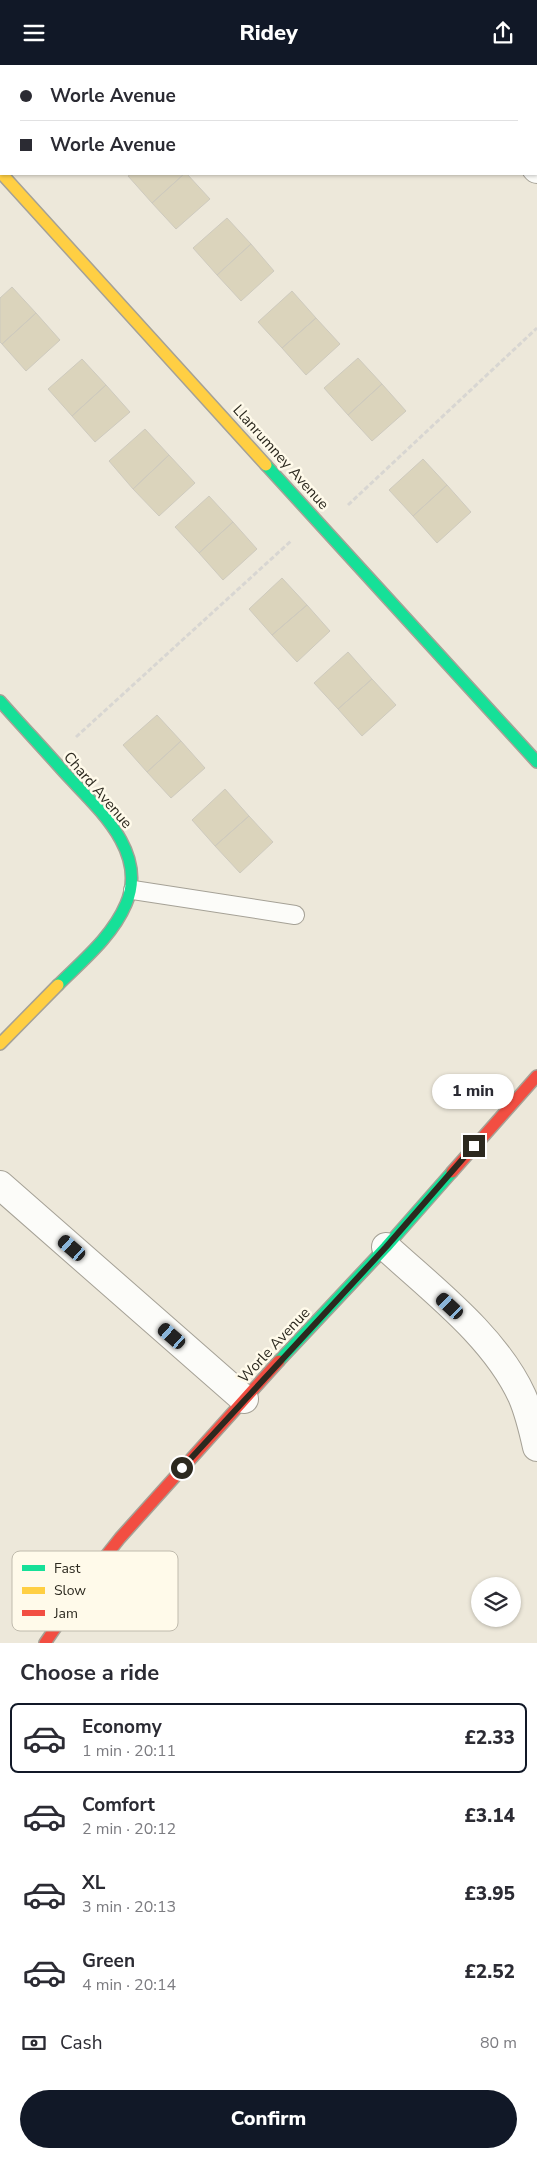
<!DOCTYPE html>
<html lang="en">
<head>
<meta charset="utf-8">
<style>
  :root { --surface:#fff; --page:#f7f7f7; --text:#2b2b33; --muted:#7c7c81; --line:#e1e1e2; --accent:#111827 }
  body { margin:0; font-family:"Nunito Sans",sans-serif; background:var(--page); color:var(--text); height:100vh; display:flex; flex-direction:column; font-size:19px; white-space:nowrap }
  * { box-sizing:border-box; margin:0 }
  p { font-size:16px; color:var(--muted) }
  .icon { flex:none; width:28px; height:28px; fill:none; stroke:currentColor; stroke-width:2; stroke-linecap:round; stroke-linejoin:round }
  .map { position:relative; height:1578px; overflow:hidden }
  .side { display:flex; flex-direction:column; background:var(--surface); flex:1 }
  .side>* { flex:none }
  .top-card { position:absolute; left:0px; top:0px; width:538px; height:110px; box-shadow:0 1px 4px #0004; display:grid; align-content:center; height:110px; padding:0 20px; background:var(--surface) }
  .controls { position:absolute; left:471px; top:1512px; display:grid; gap:10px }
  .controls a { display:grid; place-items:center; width:50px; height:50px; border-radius:50%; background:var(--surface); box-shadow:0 1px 4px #0004; font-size:25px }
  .end { position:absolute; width:22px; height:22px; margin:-11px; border:6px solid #2c291f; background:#fff; box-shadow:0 0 0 2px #fff }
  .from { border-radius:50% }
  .bubble { position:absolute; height:35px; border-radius:18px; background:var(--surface); box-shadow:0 1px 4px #0004; font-size:16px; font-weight:800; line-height:35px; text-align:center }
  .car { position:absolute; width:15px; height:30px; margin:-15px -8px; border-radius:6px; box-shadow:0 0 4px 1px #0007; background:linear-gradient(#222 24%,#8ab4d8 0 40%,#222 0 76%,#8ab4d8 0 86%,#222 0) }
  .top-card b { display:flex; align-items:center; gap:18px; height:48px; font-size:19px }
  .top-card b+b { border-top:1px solid var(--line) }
  .top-card i { width:12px; height:12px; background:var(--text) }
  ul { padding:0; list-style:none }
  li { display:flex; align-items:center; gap:15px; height:70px; margin:0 10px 8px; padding:0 10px; border:2px solid transparent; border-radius:8px }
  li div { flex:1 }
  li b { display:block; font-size:19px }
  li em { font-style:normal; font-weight:800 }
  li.selected { border-color:var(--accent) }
  li>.icon { width:45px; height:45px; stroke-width:1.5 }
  h2 { padding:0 20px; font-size:22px; line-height:60px }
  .pay { display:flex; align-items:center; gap:12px; height:55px; padding:0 20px; font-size:19px }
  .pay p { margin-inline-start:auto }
  .button { display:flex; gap:10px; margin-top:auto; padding:10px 20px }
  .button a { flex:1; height:58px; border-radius:30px; background:var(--accent); color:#fff; font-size:20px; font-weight:800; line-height:58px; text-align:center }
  header { display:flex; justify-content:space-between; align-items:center; height:65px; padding:0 20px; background:var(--accent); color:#fff; font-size:22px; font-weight:800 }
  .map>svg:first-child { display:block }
  .building { fill:#dbd4bc; stroke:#cecabe }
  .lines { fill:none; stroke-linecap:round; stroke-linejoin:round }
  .lane-casing { stroke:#a5a196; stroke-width:20 }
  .street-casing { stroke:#a5a196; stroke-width:30 }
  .fast-casing { stroke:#a5a196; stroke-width:14 }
  .slow-casing { stroke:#a5a196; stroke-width:14 }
  .jam-casing { stroke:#a5a196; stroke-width:14 }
  .path { stroke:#d8d6d2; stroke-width:3; stroke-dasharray:5 2.5; stroke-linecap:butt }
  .lane { stroke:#fcfcf9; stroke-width:18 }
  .street { stroke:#fcfcf9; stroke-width:28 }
  .fast { stroke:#16e098; stroke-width:11 }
  .slow { stroke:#ffcf43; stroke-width:11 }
  .jam { stroke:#f24e42; stroke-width:11 }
  .route { stroke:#2c291f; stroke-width:6 }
  .labels { text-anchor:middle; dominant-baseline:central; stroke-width:5; stroke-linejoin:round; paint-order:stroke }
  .street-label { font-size:15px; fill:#2c291f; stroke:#fffaea }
  .key { fill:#fffaea; stroke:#c0bbad; stroke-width:1 }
  .key-label { font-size:14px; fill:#2c291f }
</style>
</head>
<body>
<header><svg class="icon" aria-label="menu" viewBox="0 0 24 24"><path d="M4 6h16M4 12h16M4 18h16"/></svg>Ridey<svg class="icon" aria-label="share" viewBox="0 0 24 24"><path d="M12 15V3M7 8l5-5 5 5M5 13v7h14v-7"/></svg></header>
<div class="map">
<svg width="537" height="1578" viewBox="0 0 537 1578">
  <rect width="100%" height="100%" fill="#ede8da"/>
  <path class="building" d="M27 0H70L68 1Z
    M131 109H184L152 138 128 111Z
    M184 109H187L210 134 176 164 152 138Z
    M227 153 251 179 217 210 193 183Z
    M251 179 274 206 241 236 217 210Z
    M12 222 36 248 2 279 0 277V233Z
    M292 226 316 253 282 283 258 257Z
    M36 248 60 275 26 306 2 279Z
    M316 253 340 279 306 310 282 283Z
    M358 293 382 319 348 350 324 323Z
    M82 294 106 320 72 351 48 324Z
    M382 319 406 346 372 376 348 350Z
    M106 320 130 347 95 377 72 351Z
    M145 364 169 390 133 424 109 396Z
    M169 390 195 418 159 451 133 424Z
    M423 394 447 420 413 451 389 425Z
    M447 420 471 447 437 478 413 451Z
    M209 431 233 457 199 488 175 462Z
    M233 457 257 484 223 515 199 488Z
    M282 513 307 540 272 570 249 544Z
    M307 540 330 566 297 597 272 570Z
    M348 587 372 614 338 644 314 618Z
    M372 614 396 640 362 671 338 644Z
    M157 650 181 676 147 707 123 680Z
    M181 676 205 703 171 733 147 707Z
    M225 724 249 751 215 781 192 755Z
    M249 751 273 777 240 808 215 781Z"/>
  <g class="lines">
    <defs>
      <path id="lane" d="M133 825 295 850"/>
      <path id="street" d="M441 0 442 1
        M536 103 537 104
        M0 1120 244 1334
        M386 1182C433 1225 495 1272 522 1331 529 1347 533 1364 537 1382"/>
      <path id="fast" d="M266 400 537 697
        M0 636C21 660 43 683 64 707 96 742 149 786 126 839 112 872 82 896 58 920
        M279 1296 386 1182 452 1107"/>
      <path id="slow" d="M2 109 266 400
        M0 979 58 920"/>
      <path id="jam" d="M452 1107 537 1011
        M45 1578 97 1502 120 1473 279 1296"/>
    </defs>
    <use href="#lane" class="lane-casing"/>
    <use href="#street" class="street-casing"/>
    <use href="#fast" class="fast-casing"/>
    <use href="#slow" class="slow-casing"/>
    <use href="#jam" class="jam-casing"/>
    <path class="path" d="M348 440 537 263
      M76 672 291 476"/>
    <use href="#lane" class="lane"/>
    <use href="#street" class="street"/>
    <use href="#fast" class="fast"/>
    <use href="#slow" class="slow"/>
    <use href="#jam" class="jam"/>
  </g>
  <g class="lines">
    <path class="route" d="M182 1403 386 1182 474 1081"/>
  </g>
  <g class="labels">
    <g class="street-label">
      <text transform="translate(281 392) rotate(48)">Llanrumney Avenue</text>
      <text transform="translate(98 725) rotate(49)">Chard Avenue</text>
      <text transform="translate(274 1280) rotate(-47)">Worle Avenue</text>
    </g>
  </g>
  <rect x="12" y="1486" width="166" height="80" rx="8" class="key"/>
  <rect x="22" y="1500" width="23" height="6" fill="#16e098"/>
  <rect x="22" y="1522" width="23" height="7" fill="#ffcf43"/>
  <rect x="22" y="1545" width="23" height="6" fill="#f24e42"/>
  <g class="key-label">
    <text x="54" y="1508">Fast</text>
    <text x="54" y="1530">Slow</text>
    <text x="54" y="1553">Jam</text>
  </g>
</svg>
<div class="controls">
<a><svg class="icon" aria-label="layers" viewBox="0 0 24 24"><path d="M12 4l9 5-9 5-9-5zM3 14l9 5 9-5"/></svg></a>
</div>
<i class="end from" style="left:182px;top:1403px"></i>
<i class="end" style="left:474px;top:1081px"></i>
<div class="bubble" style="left:432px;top:1009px;width:82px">1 min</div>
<i class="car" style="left:72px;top:1183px;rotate:311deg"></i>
<i class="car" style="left:450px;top:1241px;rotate:313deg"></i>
<i class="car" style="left:172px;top:1271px;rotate:311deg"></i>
<div class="top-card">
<b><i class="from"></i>Worle Avenue</b>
<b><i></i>Worle Avenue</b>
</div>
</div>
<section class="side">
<h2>Choose a ride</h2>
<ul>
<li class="selected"><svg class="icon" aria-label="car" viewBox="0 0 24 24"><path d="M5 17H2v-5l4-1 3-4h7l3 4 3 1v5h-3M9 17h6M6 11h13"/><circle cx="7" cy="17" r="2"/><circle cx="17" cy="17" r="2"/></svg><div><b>Economy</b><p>1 min · 20:11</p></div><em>£2.33</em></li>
<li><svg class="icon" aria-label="car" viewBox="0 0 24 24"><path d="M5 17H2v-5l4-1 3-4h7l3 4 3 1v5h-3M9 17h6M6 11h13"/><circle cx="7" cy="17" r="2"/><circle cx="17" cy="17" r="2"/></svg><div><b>Comfort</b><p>2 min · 20:12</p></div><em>£3.14</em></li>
<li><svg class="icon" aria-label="car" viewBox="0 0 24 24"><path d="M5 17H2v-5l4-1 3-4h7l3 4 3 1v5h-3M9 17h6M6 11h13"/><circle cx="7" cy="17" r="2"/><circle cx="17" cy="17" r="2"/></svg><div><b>XL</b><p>3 min · 20:13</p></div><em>£3.95</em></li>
<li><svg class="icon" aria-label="car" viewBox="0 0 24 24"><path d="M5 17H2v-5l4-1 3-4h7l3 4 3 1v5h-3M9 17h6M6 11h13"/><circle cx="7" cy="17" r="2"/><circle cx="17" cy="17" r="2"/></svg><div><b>Green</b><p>4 min · 20:14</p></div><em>£2.52</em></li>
</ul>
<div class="pay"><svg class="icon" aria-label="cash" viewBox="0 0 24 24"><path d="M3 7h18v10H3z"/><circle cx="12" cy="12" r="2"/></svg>Cash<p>80 m</p></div>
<div class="button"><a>Confirm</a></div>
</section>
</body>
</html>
